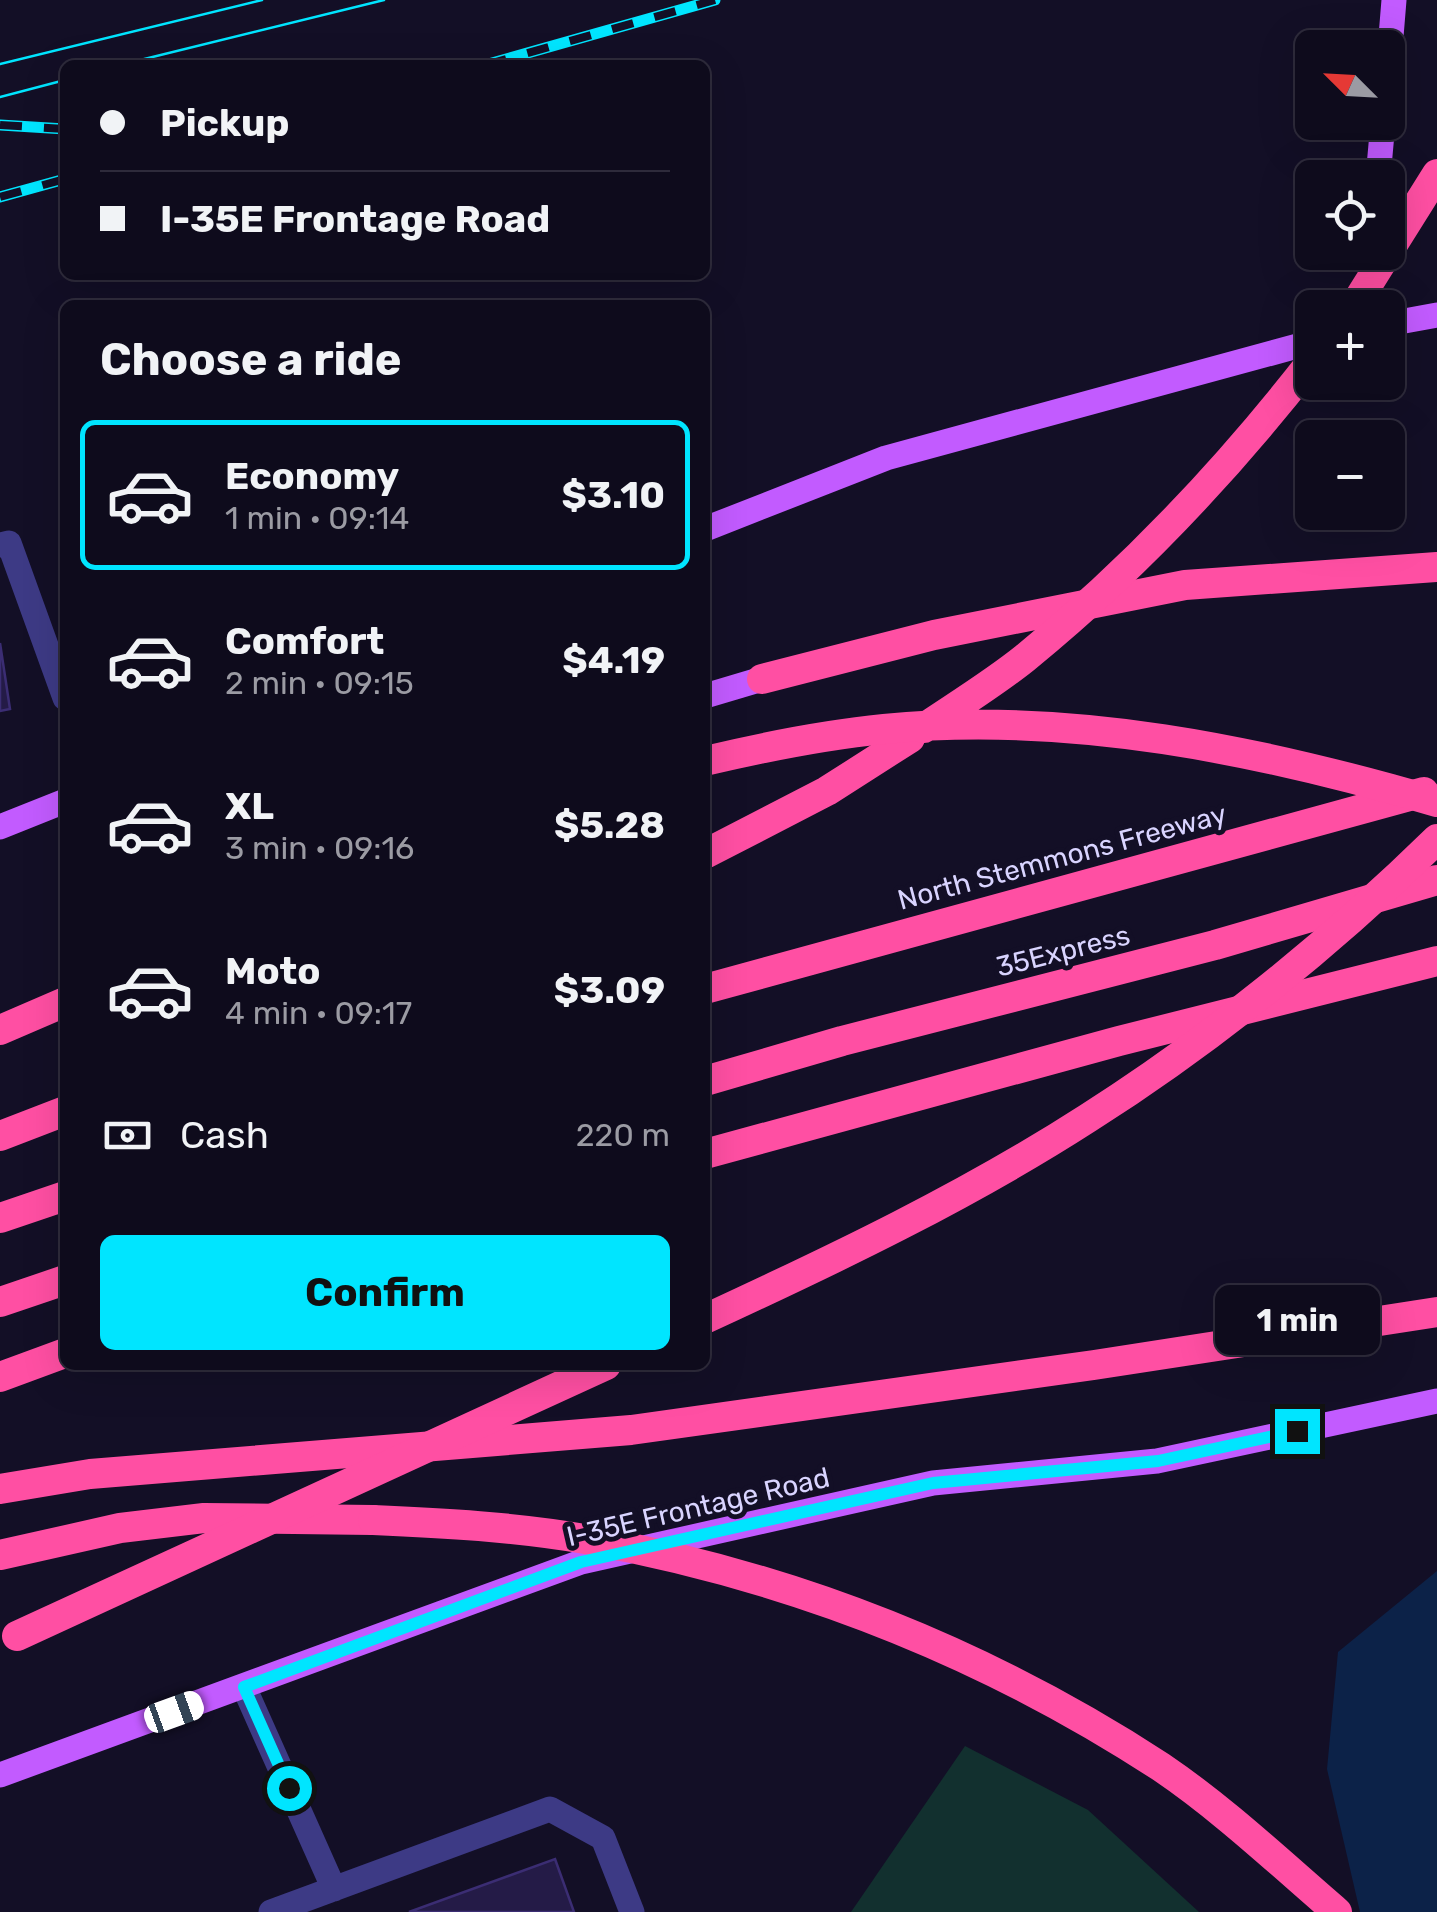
<!DOCTYPE html>
<html lang="en">
<head>
<meta charset="utf-8">
<style>
  :root { --surface:#0e0b1c; --page:#171425; --text:#f1f3f6; --muted:#9b9ba3; --line:#2e2b3b; --accent:#00e5ff }
  body { margin:0; font-family:Rubik,sans-serif; background:var(--page); color:var(--text); height:100vh; display:flex; flex-direction:column; font-size:38px; white-space:nowrap }
  * { box-sizing:border-box; margin:0 }
  p { font-size:32px; color:var(--muted) }
  .icon { flex:none; width:55px; height:55px; fill:none; stroke:currentColor; stroke-width:2; stroke-linecap:round; stroke-linejoin:round }
  .map { position:relative; flex:1; overflow:hidden }
  .panel { position:absolute; left:60px; top:300px; width:650px; height:1070px; display:flex; flex-direction:column; background:var(--surface); border-radius:15px; box-shadow:0 10px 40px #0002,0 0 0 2px var(--line) }
  .panel>* { flex:none }
  .guide { position:absolute; left:60px; top:60px; width:650px; height:220px; border-radius:15px; box-shadow:0 10px 40px #0002,0 0 0 2px var(--line); display:grid; align-content:center; height:220px; padding:0 40px; background:var(--surface) }
  .needle { width:65px; rotate:294deg }
  .tools { position:absolute; left:1295px; top:30px; display:grid; gap:20px }
  .tools a { display:grid; place-items:center; width:110px; height:110px; border-radius:15px; background:var(--surface); box-shadow:0 10px 40px #0002,0 0 0 2px var(--line); font-size:50px }
  .end { position:absolute; width:45px; height:45px; margin:-22px; border:12px solid #00e5ff; background:#111; box-shadow:0 0 0 5px #111 }
  .from { border-radius:50% }
  .bubble { position:absolute; height:70px; border-radius:15px; background:var(--surface); box-shadow:0 10px 40px #0002,0 0 0 2px var(--line); font-size:32px; font-weight:700; line-height:70px; text-align:center }
  .car { position:absolute; width:30px; height:60px; margin:-30px -15px; border-radius:12px; box-shadow:0 0 8px 2px #0007; background:linear-gradient(#fff 24%,#345 0 40%,#fff 0 76%,#345 0 86%,#fff 0) }
  .guide b { display:flex; align-items:center; gap:35px; height:95px; font-size:38px }
  .guide b+b { border-top:2px solid var(--line) }
  .guide i { width:25px; height:25px; background:var(--text) }
  ul { padding:0; list-style:none }
  li { display:flex; align-items:center; gap:30px; height:150px; margin:0 20px 15px; padding:0 20px; border:5px solid transparent; border-radius:15px }
  li div { flex:1 }
  li b { display:block; font-size:38px }
  li em { font-style:normal; font-weight:700 }
  li.current { border-color:var(--accent) }
  li>.icon { width:90px; height:90px; stroke-width:1.5 }
  h2 { padding:0 40px; font-size:45px; line-height:120px }
  .pay { display:flex; align-items:center; gap:25px; height:110px; padding:0 40px; font-size:38px }
  .pay p { margin-inline-start:auto }
  .action { display:flex; gap:20px; margin-top:auto; padding:20px 40px }
  .action a { flex:1; height:115px; border-radius:15px; background:var(--accent); color:#111; font-size:40px; font-weight:700; line-height:115px; text-align:center }
  .map>svg:first-child { display:block }
  .green { fill:#12302f }
  .water { fill:#0c2248 }
  .building { fill:#241b47; stroke:#3b2d73; stroke-width:2.5 }
  .lines { fill:none; stroke-linecap:round; stroke-linejoin:round }
  .minor { stroke:#3d3a85; stroke-width:25 }
  .major { stroke:#c25bff; stroke-width:25 }
  .highway { stroke:#ff4fa3; stroke-width:30 }
  .tram { stroke:#00e5ff; stroke-width:2.5 }
  .rail-casing { stroke:#00e5ff; stroke-width:11 }
  .rail { stroke:#130f26; stroke-width:8; stroke-dasharray:22; stroke-linecap:butt }
  .highway-bridge { stroke:#ff4fa3; stroke-width:30 }
  .route { stroke:#00e5ff; stroke-width:12 }
  .labels { text-anchor:middle; dominant-baseline:central; stroke-width:10; stroke-linejoin:round; paint-order:stroke }
  .street-label { font-size:28px; fill:#d9d4ff; stroke:#130f26 }
</style>
</head>
<body>
<div class="map">
<svg width="1437" height="1912" viewBox="0 0 1437 1912">
  <rect width="100%" height="100%" fill="#130f26"/>
  <path class="green" d="M965 1746 1088 1810 1199 1912H851Z"/>
  <path class="water" d="M1437 1571V1912H1360L1327 1769 1338 1652Z"/>
  <path class="building" d="M0 643 10 709 0 711Z
    M555 1859 574 1912H409Z"/>
  <g class="lines">
    <path class="minor" d="M0 545 9 543 65 698
      M244 1687 334 1889
      M271 1912 550 1809 603 1838 632 1912"/>
    <path class="major" d="M1388 73 1394 0
      M1378 178 1383 122
      M1388 324 1437 315
      M705 529 886 458 1312 342
      M705 696 762 679
      M0 827 65 801
      M0 1775 581 1562 933 1483 1157 1461 1437 1401"/>
    <path class="highway" d="M762 679 934 635 1185 585 1437 567
      M705 854 827 791 910 738
      M705 989 1424 792
      M0 1030 65 1002
      M705 1081 842 1041 1215 945 1437 880
      M0 1136 65 1111
      M705 1154 1119 1041 1437 961
      M0 1218 65 1196
      M0 1302 65 1280
      M0 1377 65 1353
      M0 1489 90 1474 631 1430 1094 1365 1437 1312
      M0 1555 120 1528 204 1518 373 1520"/>
    <path class="tram" d="M0 64 262 0
      M120 65 384 0
      M0 97 65 80"/>
    <defs>
      <path id="rail" d="M485 65 715 0
        M0 125 65 129
        M0 197 65 179"/>
    </defs>
    <use href="#rail" class="rail-casing"/>
    <use href="#rail" class="rail"/>
    <path class="highway-bridge" d="M1353 308 1437 174
      M924 728C958 705 994 683 1025 658 1133 570 1227 470 1312 361
      M705 761C764 747 824 735 884 729 1071 711 1259 750 1437 802
      M705 1319C835 1259 967 1196 1088 1118 1211 1040 1333 941 1437 839
      M373 1520C444 1523 515 1527 585 1539 791 1576 986 1653 1161 1767 1223 1809 1280 1863 1337 1912
      M17 1636 606 1365"/>
  </g>
  <g class="lines">
    <path class="route" d="M289 1788 244 1687 581 1562 933 1483 1158 1461 1297 1431"/>
  </g>
  <g class="labels">
    <g class="street-label">
      <text transform="translate(1062 857) rotate(-15)">North Stemmons Freeway</text>
      <text transform="translate(1063 951) rotate(-14)">35Express</text>
      <text transform="translate(698 1507) rotate(-13)">I-35E Frontage Road</text>
    </g>
  </g>
</svg>
<div class="tools">
<a><svg class="needle" viewBox="-14 -14 28 28"><path d="M0-13l5 13h-10z" fill="#e53935"/><path d="M0 13l5-13h-10z" fill="#9b9ba3"/></svg></a>
<a><svg class="icon" aria-label="locate" viewBox="0 0 24 24"><circle cx="12" cy="12" r="6"/><path d="M12 2v4M12 18v4M2 12h4M18 12h4"/></svg></a>
<a>+</a>
<a>−</a>
</div>
<i class="end from" style="left:289px;top:1788px"></i>
<i class="end" style="left:1297px;top:1431px"></i>
<div class="bubble" style="left:1215px;top:1285px;width:165px">1 min</div>
<i class="car" style="left:174px;top:1712px;rotate:70deg"></i>
<div class="guide">
<b><i class="from"></i>Pickup</b>
<b><i></i>I-35E Frontage Road</b>
</div>
<section class="panel">
<h2>Choose a ride</h2>
<ul>
<li class="current"><svg class="icon" aria-label="car" viewBox="0 0 24 24"><path d="M5 17H2v-5l4-1 3-4h7l3 4 3 1v5h-3M9 17h6M6 11h13"/><circle cx="7" cy="17" r="2"/><circle cx="17" cy="17" r="2"/></svg><div><b>Economy</b><p>1 min · 09:14</p></div><em>$3.10</em></li>
<li><svg class="icon" aria-label="car" viewBox="0 0 24 24"><path d="M5 17H2v-5l4-1 3-4h7l3 4 3 1v5h-3M9 17h6M6 11h13"/><circle cx="7" cy="17" r="2"/><circle cx="17" cy="17" r="2"/></svg><div><b>Comfort</b><p>2 min · 09:15</p></div><em>$4.19</em></li>
<li><svg class="icon" aria-label="car" viewBox="0 0 24 24"><path d="M5 17H2v-5l4-1 3-4h7l3 4 3 1v5h-3M9 17h6M6 11h13"/><circle cx="7" cy="17" r="2"/><circle cx="17" cy="17" r="2"/></svg><div><b>XL</b><p>3 min · 09:16</p></div><em>$5.28</em></li>
<li><svg class="icon" aria-label="car" viewBox="0 0 24 24"><path d="M5 17H2v-5l4-1 3-4h7l3 4 3 1v5h-3M9 17h6M6 11h13"/><circle cx="7" cy="17" r="2"/><circle cx="17" cy="17" r="2"/></svg><div><b>Moto</b><p>4 min · 09:17</p></div><em>$3.09</em></li>
</ul>
<div class="pay"><svg class="icon" aria-label="cash" viewBox="0 0 24 24"><path d="M3 7h18v10H3z"/><circle cx="12" cy="12" r="2"/></svg>Cash<p>220 m</p></div>
<div class="action"><a>Confirm</a></div>
</section>
</div>
</body>
</html>
